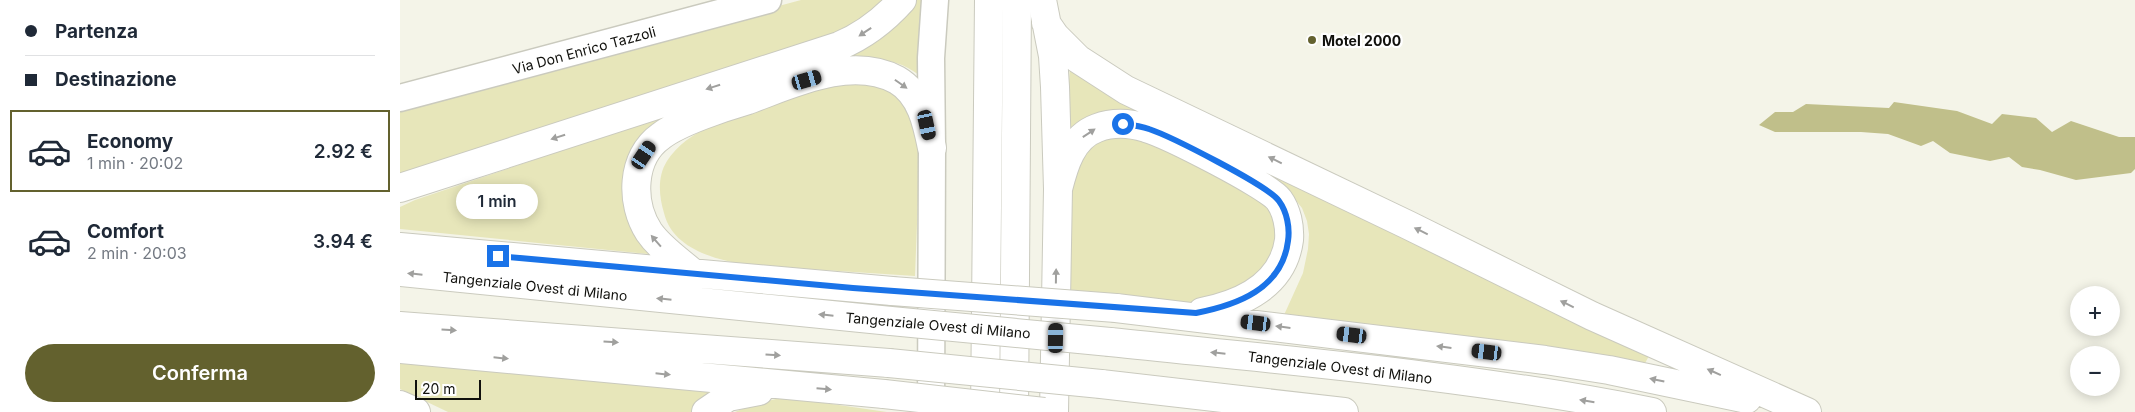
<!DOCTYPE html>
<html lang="it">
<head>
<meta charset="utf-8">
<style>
  :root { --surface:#fff; --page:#f6f6f7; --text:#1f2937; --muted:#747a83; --line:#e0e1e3; --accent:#63612e }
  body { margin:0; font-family:Inter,sans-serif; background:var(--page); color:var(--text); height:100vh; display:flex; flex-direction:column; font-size:19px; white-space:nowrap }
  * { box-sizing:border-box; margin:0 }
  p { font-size:16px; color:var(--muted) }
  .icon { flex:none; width:28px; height:28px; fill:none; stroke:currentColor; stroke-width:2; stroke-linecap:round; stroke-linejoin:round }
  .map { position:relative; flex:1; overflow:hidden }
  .side { display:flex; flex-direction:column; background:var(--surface); width:400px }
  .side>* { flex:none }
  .hud { display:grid; align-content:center; height:110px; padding:0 25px; background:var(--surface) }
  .controls { position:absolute; left:1670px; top:286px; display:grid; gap:10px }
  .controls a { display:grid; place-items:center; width:50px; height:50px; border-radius:50%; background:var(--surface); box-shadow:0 2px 12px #0003; font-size:25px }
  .scale { position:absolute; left:15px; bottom:12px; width:66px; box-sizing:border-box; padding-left:5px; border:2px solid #11110d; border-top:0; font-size:14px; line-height:18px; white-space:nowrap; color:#11110d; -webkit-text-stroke:4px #fff; paint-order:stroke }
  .end { position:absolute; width:22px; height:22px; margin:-11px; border:6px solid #1a73e8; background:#fff; box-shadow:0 0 0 2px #fff }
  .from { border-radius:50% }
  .bubble { position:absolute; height:35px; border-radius:18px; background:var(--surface); box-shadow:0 2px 12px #0003; font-size:16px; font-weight:600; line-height:35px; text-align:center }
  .car { position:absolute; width:15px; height:30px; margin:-15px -8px; border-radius:6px; box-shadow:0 0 4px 1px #0007; background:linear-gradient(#222 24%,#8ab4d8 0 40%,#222 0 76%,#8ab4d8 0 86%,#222 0) }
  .hud b { display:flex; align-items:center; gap:18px; height:48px; font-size:19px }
  .hud b+b { border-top:1px solid var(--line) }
  .hud i { width:12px; height:12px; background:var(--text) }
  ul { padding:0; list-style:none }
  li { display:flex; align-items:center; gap:15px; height:82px; margin:0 10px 8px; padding:0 15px; border:2px solid transparent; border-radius:0px }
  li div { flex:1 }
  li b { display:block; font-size:19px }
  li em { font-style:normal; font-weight:600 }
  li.selected { border-color:var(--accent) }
  li>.icon { width:45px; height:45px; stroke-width:1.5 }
  .primary-button { display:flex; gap:10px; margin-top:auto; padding:10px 25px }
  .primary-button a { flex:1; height:58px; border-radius:30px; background:var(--accent); color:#fff; font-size:20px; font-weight:600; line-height:58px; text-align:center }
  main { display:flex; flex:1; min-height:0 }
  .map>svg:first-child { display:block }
  .green { fill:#e7e6ba }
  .water { fill:#c0bf8a }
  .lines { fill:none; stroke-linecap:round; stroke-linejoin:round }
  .minor-casing { stroke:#cacabe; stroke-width:29 }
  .major-casing { stroke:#cacabe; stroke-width:30 }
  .highway-casing { stroke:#cacabe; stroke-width:30 }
  .minor { stroke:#fff; stroke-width:26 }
  .major { stroke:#fff; stroke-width:28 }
  .highway { stroke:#fff; stroke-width:28 }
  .highway-bridge-casing { stroke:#cacabe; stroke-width:30; stroke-linecap:butt }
  .highway-bridge { stroke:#fff; stroke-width:28 }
  .oneway { fill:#a0a09e }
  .route { stroke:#1a73e8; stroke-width:6 }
  .poi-dot { fill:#63612e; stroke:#fff; stroke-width:2 }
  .labels { text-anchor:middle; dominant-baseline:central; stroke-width:4.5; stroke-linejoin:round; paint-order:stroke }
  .poi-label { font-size:14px; font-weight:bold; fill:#11110d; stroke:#fff; text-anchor:start }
  .street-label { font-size:14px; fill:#11110d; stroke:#fff }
</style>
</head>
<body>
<main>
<section class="side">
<div class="hud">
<b><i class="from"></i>Partenza</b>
<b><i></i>Destinazione</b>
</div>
<ul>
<li class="selected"><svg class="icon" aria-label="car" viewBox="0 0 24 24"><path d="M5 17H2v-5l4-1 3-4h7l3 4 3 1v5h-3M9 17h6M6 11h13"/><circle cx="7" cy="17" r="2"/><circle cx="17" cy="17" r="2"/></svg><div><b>Economy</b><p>1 min · 20:02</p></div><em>2.92 €</em></li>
<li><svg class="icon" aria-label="car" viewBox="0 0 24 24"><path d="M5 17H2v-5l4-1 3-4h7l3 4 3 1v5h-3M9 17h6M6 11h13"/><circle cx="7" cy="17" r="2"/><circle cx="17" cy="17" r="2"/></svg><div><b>Comfort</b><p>2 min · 20:03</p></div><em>3.94 €</em></li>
</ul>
<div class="primary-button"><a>Conferma</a></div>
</section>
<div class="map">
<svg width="1735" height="412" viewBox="0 0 1735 412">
  <rect width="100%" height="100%" fill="#f4f4e8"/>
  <path class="green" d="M401 0H488L469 17 432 37 0 175V109Z
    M511 0H523L519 75C504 64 491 60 472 59L248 143 243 245 248 254 0 229V207L15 200 427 61Z
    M670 65 1249 356 1244 365 884 315 903 273 908 249 909 234 907 221 902 208 885 187 873 177 853 167 751 119 666 135Z
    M460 76 508 99 520 147 515 276 346 265C314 259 273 249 264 213 259 196 257 177 267 161 289 128 333 117 368 105 399 94 428 84 460 76Z
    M727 133 832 181 873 210 882 242 856 283 799 305 667 290 668 177 693 141Z
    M0 362 312 390 295 412H48L0 389Z
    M376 399H397L487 412H335L354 404Z"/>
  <path class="water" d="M1494 102 1557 111 1592 124 1602 114 1636 118 1652 132 1671 121 1719 137H1735V169L1731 173 1676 180 1640 170 1622 167 1609 157 1590 161 1550 153 1533 141 1521 146 1488 134 1461 132H1375L1359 125 1375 112H1393L1406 104 1489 108Z"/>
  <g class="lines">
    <defs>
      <path id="minor" d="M0 98 368 0
        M531 412 532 148 531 58 535 0"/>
      <path id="major" d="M585 412 589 0
        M614 412 617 0"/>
      <path id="highway" d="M642 0 653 56 655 87 658 189 654 412
        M646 23 655 36 678 59 726 90 1008 225 1192 316 1407 412
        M0 188 439 46C463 36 485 19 502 0
        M658 189C664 165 672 137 697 128 713 122 730 123 746 128 767 134 868 185 879 200 887 211 890 227 889 240 883 285 842 304 802 312
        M0 247 492 291
        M0 272 491 321
        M293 273C278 260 260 248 249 232 230 203 231 157 261 136 279 122 324 107 348 100 392 84 451 55 497 80 521 94 527 123 532 148
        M716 308 1145 360 1209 370 1347 399
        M0 326 489 363
        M710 342C891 361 1074 376 1252 412
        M0 349 484 394
        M701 384 944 412
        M0 405 16 412
        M306 412 328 397 359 391"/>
    </defs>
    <use href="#minor" class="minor-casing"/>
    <use href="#major" class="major-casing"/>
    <use href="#highway" class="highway-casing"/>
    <use href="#minor" class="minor"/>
    <use href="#major" class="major"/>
    <use href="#highway" class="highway"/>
    <defs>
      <path id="highway-bridge" d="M492 291 716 308
        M491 321 710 342
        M489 363 701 384
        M484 394 644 412"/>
    </defs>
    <use href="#highway-bridge" class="highway-bridge-casing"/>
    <use href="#highway-bridge" class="highway-bridge"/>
  </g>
  <defs><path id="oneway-solid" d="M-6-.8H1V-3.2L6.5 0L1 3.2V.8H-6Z" transform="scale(1.25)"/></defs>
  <g class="oneway">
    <use href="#oneway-solid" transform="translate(465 32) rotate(146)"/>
    <use href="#oneway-solid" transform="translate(501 84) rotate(35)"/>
    <use href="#oneway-solid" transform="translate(313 87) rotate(162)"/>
    <use href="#oneway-solid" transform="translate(689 133) rotate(-34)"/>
    <use href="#oneway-solid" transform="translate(158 137) rotate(162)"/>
    <use href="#oneway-solid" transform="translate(875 160) rotate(-154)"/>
    <use href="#oneway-solid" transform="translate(1021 231) rotate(-154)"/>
    <use href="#oneway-solid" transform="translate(256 241) rotate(-131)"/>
    <use href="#oneway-solid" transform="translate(15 274) rotate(-174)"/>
    <use href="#oneway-solid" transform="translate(656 276) rotate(-89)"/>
    <use href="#oneway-solid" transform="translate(264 299) rotate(-174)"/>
    <use href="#oneway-solid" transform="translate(1167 304) rotate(-154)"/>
    <use href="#oneway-solid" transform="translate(426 315) rotate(-174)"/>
    <use href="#oneway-solid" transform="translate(883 327) rotate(-173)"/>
    <use href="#oneway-solid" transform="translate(49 330) rotate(4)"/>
    <use href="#oneway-solid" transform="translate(211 342) rotate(4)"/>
    <use href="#oneway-solid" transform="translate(1044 347) rotate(-173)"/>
    <use href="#oneway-solid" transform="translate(818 353) rotate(-174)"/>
    <use href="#oneway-solid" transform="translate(373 355) rotate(4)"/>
    <use href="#oneway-solid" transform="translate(101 358) rotate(6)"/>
    <use href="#oneway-solid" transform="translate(1314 372) rotate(-156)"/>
    <use href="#oneway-solid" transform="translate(263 374) rotate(6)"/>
    <use href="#oneway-solid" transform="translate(1257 380) rotate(-168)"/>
    <use href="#oneway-solid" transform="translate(424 389) rotate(5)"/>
    <use href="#oneway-solid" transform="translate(1187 401) rotate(-171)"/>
  </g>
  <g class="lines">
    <path class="route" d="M98 256 453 288 796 313C837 305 882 289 888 241 890 228 887 212 879 201 869 186 770 136 749 129 741 126 732 125 723 124"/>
  </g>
  <circle class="poi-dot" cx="912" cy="40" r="5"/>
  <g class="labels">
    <g class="poi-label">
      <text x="922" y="40">Motel 2000</text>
    </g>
    <g class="street-label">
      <text transform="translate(184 50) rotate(-15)">Via Don Enrico Tazzoli</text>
      <text transform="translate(135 286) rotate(6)">Tangenziale Ovest di Milano</text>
      <text transform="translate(538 325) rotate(5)">Tangenziale Ovest di Milano</text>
      <text transform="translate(940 367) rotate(7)">Tangenziale Ovest di Milano</text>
    </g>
  </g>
</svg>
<div class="controls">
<a>+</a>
<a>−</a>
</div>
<div class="scale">20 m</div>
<i class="end from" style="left:723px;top:124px"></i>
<i class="end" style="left:98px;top:256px"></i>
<div class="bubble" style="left:56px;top:184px;width:82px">1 min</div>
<i class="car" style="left:407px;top:80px;rotate:74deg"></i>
<i class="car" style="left:527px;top:125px;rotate:168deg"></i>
<i class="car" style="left:244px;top:155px;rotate:34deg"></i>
<i class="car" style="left:856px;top:323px;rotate:277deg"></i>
<i class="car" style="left:952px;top:335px;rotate:277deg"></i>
<i class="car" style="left:656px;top:338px;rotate:1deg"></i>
<i class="car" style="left:1087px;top:352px;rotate:277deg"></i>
</div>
</main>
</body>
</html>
